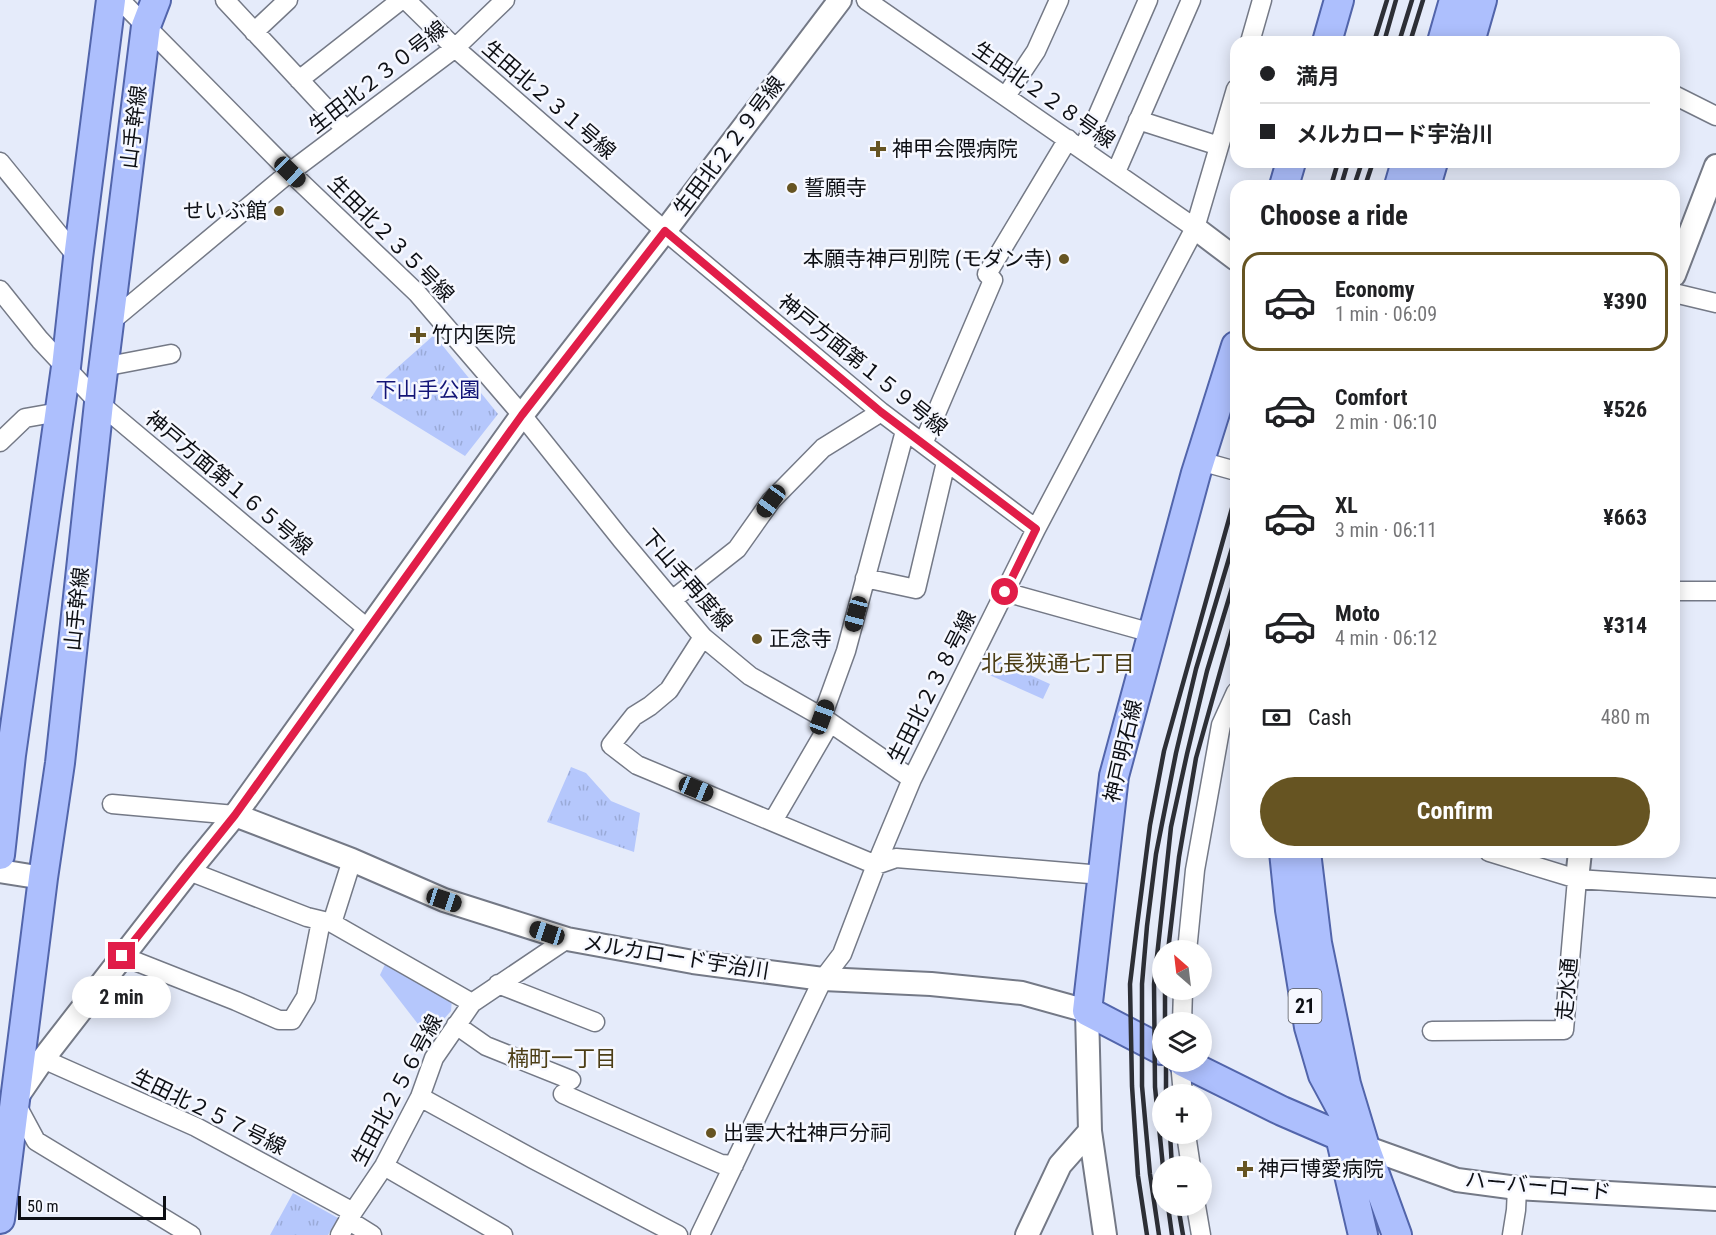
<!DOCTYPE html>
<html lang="en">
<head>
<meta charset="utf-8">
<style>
  :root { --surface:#fff; --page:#f2f2f2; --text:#202124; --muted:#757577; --line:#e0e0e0; --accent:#665422 }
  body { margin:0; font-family:"Roboto Condensed","Noto Sans JP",sans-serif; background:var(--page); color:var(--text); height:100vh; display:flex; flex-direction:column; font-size:22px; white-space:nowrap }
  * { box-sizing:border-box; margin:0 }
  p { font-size:20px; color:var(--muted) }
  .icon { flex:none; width:33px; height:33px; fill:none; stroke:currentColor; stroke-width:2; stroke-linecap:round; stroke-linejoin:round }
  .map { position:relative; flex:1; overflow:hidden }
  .sheet { position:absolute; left:1230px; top:180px; width:450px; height:678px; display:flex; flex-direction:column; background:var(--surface); border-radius:18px; box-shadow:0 3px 15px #0003 }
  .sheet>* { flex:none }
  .hud { position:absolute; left:1230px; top:36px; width:450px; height:132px; border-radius:18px; box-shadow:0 3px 15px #0003; display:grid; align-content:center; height:132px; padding:0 30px; background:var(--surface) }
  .needle { width:39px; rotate:332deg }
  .tools { position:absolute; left:1152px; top:940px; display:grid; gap:12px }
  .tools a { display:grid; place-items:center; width:60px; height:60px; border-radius:50%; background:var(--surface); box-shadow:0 3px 15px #0003; font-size:30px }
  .scale { position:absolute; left:18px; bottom:15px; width:148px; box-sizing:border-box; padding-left:6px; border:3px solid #0d0f14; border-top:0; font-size:16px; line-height:21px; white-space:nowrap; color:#0d0f14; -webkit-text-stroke:4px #f6f8ff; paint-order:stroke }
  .end { position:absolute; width:27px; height:27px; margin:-14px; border:8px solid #e11d48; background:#fff; box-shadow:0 0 0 3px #fff }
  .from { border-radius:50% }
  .bubble { position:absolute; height:42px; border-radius:21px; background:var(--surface); box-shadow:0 3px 15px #0003; font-size:20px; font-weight:700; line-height:42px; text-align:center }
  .car { position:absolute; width:18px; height:36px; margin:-18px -9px; border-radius:8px; box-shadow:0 0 4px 2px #0007; background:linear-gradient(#222 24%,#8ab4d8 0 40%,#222 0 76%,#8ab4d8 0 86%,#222 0) }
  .hud b { display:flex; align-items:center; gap:21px; height:57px; font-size:22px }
  .hud b+b { border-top:2px solid var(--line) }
  .hud i { width:15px; height:15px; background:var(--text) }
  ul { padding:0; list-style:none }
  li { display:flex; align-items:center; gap:18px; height:99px; margin:0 12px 9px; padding:0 18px; border:3px solid transparent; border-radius:18px }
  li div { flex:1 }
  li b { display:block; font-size:22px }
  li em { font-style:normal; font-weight:700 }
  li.active { border-color:var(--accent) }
  li>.icon { width:54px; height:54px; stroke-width:1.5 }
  h2 { padding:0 30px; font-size:27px; line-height:72px }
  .pay { display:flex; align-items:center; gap:15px; height:66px; padding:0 30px; font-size:22px }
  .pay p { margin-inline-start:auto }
  .action { display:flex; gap:12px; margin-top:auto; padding:12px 30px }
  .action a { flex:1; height:69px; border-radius:36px; background:var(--accent); color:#fff; font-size:24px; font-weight:700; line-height:69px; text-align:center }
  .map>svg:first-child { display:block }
  .park { fill:url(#park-tufts) }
  .garden { fill:#b5c7fc }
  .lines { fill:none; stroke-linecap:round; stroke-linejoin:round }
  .minor-casing { stroke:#747986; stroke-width:21 }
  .tertiary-casing { stroke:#747986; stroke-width:26 }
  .primary-casing { stroke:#5265ab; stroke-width:32 }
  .minor { stroke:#fff; stroke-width:18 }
  .tertiary { stroke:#fff; stroke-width:22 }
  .primary { stroke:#adbffd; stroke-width:28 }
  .rail { stroke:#2d2f36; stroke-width:4.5 }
  .route { stroke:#e11d48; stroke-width:8 }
  .poi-dot { fill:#665422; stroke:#f6f8ff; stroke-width:2 }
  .labels { text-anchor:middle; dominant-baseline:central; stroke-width:5; stroke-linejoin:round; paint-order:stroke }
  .shield { fill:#f6f8ff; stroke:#53555a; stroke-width:1.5 }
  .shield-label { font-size:20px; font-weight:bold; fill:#0d0f14 }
  .street-label { font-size:21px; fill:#0d0f14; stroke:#f6f8ff }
  .poi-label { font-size:21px; fill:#0d0f14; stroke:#f6f8ff; text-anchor:start }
  .park-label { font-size:21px; fill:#131577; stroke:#f6f8ff }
  .neighbourhood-label { font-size:22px; fill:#4c3e16; stroke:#f6f8ff }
</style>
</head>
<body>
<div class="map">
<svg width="1716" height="1235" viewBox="0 0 1716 1235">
  <defs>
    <pattern id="park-tufts" width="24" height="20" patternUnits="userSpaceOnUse" patternTransform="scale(1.5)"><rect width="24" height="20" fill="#b5c7fc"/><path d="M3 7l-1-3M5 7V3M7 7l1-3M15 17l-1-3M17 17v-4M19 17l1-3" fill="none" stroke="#9aaad7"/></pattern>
  </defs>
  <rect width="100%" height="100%" fill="#e5ebfa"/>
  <path class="park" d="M434 335 498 414 465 456 371 398 381 382Z
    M992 658 1050 684 1043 699 985 673Z
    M571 767 586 773 611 801 640 813 634 852 547 822Z
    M293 1193 338 1218 328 1235H270Z"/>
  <path class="garden" d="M387 960 452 999 451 1011 428 1037 380 975Z"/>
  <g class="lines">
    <defs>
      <path id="minor" d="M120 0 290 172 417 293 522 415 621 539 703 637 750 676 822 717 912 779
        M225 0 346 130
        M406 0 455 48 665 231 881 412 1036 529
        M866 0 1195 228
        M254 32 288 0
        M1250 42 1262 0
        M299 80 401 0
        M1674 95 1716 116
        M1006 96 1036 51 1059 0
        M1138 120 1219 146
        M1083 149 1148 0
        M0 162 78 258
        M1116 172 1191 0
        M0 290 40 340 99 403 368 629
        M1674 293 1716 303
        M109 323 290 172 455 48 505 0
        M103 367 171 354
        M0 442 25 418 59 412
        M923 444 993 280 987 274 1068 139
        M1200 461 1236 471
        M865 578 916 589 946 462
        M1674 591H1716
        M1005 592 1152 633
        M672 600 737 549 771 501 823 448 881 412
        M703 637 669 690 650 706 634 716 611 745 637 765 876 865 896 858 1102 875
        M822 717 846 651 905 431
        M112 804 235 815
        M773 821 830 723
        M1489 852 1577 879 1716 888
        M189 871 307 917 332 923 472 1003
        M332 923 352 860
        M1187 951 1195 870 1221 725 1236 692
        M122 956 236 1001 279 1020H292L306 997 321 921
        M498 984 595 1022
        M1182 1023 1183 990
        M456 1025 486 1046 571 1080
        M1432 1031 1564 1030 1577 879
        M43 1059 196 1127 353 1212
        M1180 1062 1183 1095
        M563 1094 721 1164 734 1165
        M420 1097 533 1159 678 1235
        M15 1102 36 1141 191 1235
        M1186 1134 1191 1167
        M384 1166 503 1235
        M1196 1206 1201 1235
        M348 1220 372 1235
        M340 1235 353 1212 384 1166 420 1097 434 1058 472 1003 567 939
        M700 1235 823 979 842 954 876 865 912 779 1036 529 1195 228 1236 89
        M1512 1235 1516 1210 1517 1188"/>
      <path id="tertiary" d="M1195 228 1236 259
        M1674 275 1716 166
        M235 815 352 860 444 900 567 939 693 962 823 979 931 984 1022 993 1087 1011 1090 1131 1105 1235
        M0 871 43 878
        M1577 879 1580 852
        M15 1100 43 1059 189 871 235 815 522 415 665 231 840 0
        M1365 1147 1457 1180 1517 1188 1716 1199
        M1027 1235 1060 1165 1090 1131"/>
      <path id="primary" d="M1327 42 1339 0
        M1442 42 1454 0
        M1470 42 1482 0
        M1284 186 1291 162
        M1399 186 1406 162
        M1426 186 1433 162
        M1284 852 1290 910 1309 1027 1323 1075 1343 1112
        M1306 852 1317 943 1346 1084 1365 1147 1397 1235
        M0 855 11 755 66 367 78 258 111 0
        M1162 1050 1087 1011 1114 776 1196 473 1236 346
        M1183 1062 1282 1111 1365 1147
        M1340 1136 1363 1235
        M0 1219 43 878 60 763 99 403 146 26 156 0"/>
    </defs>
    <use href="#minor" class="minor-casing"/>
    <use href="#tertiary" class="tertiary-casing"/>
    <use href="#primary" class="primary-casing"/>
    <use href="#minor" class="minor"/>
    <use href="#tertiary" class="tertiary"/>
    <use href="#primary" class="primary"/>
    <path class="rail" d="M1374 42 1387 0
      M1384 42 1396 0
      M1399 42 1412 0
      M1410 42 1423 0
      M1331 186 1338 162
      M1341 186 1348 162
      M1354 186 1362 162
      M1365 186 1373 162
      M1168 951 1179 857 1196 758 1236 615
      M1165 990V1023
      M1166 1062V1095
      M1170 1134 1172 1167
      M1163 1167 1155 1087 1154 984 1171 827 1187 754 1207 671 1236 575
      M1168 1206 1172 1235
      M1178 1206 1183 1235
      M1147 1235 1138 1176 1132 1086 1130 984 1137 926 1150 825 1164 751 1236 494
      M1159 1235 1150 1174 1142 1086V984L1147 926 1156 854 1176 753 1196 669 1236 535"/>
  </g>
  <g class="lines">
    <path class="route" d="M122 956 235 815 522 415 665 231 881 412 1036 529 1005 592"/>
  </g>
  <g class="poi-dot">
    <path d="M875 140h6v6h6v6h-6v6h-6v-6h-6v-6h6z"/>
    <circle cx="792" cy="188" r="6"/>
    <circle cx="279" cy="211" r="6"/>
    <circle cx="1064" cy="259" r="6"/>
    <path d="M415 326h6v6h6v6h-6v6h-6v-6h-6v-6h6z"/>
    <circle cx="757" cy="639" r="6"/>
    <circle cx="711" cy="1133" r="6"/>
    <path d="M1242 1160h6v6h6v6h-6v6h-6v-6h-6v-6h6z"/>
  </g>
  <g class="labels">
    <rect class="shield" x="1288.5" y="989" width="33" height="34" rx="4.5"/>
    <g class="shield-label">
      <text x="1305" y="1006">21</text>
    </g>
    <g class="street-label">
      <text transform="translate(378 77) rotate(-38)">生田北２３０号線</text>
      <text transform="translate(1044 95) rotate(35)">生田北２２８号線</text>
      <text transform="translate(549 100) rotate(41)">生田北２３１号線</text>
      <text transform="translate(134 127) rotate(-83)">山手幹線</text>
      <text transform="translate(729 146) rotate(-53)">生田北２２９号線</text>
      <text transform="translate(391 239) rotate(45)">生田北２３５号線</text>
      <text transform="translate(863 365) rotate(39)">神戸方面第１５９号線</text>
      <text transform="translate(229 483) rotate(40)">神戸方面第１６５号線</text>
      <text transform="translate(687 580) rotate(49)">下山手再度線</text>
      <text transform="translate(77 609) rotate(-84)">山手幹線</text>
      <text transform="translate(932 687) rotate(-63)">生田北２３８号線</text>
      <text transform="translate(1123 751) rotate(-77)">神戸明石線</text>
      <text transform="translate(676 957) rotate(9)">メルカロード宇治川</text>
      <text transform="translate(1567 989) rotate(-85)">走水通</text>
      <text transform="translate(397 1090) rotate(-62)">生田北２５６号線</text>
      <text transform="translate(209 1112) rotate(26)">生田北２５７号線</text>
      <text transform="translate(1538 1186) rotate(5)">ハーバーロード</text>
    </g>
    <g class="poi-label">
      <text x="892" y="149">神甲会隈病院</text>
      <text x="804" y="188">誓願寺</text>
      <text x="267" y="211" text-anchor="end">せいぶ館</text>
      <text x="1052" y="259" text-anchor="end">本願寺神戸別院 (モダン寺)</text>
      <text x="432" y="335">竹内医院</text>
      <text x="769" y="639">正念寺</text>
      <text x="723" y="1133">出雲大社神戸分祠</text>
      <text x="1258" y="1169">神戸博愛病院</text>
    </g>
    <g class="park-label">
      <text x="428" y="390">下山手公園</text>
    </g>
    <g class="neighbourhood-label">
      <text x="1058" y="663">北長狭通七丁目</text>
      <text x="562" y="1058">楠町一丁目</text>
    </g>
  </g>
</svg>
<div class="tools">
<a><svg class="needle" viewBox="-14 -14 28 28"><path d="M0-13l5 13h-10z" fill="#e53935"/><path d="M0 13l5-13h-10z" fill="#757577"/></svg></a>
<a><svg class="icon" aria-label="layers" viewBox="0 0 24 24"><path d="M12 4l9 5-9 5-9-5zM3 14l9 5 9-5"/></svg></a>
<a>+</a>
<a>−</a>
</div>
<div class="scale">50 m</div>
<i class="end from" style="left:1005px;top:592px"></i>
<i class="end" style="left:122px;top:956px"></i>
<div class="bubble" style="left:72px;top:976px;width:99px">2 min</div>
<i class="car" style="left:290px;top:172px;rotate:134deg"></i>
<i class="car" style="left:771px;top:501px;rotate:216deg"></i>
<i class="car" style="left:856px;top:614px;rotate:195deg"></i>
<i class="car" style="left:822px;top:717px;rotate:20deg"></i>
<i class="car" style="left:696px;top:789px;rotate:112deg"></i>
<i class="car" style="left:444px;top:900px;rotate:108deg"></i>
<i class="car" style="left:547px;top:933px;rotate:288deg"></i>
<div class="hud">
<b><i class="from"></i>満月</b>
<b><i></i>メルカロード宇治川</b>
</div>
<section class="sheet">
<h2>Choose a ride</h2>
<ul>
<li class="active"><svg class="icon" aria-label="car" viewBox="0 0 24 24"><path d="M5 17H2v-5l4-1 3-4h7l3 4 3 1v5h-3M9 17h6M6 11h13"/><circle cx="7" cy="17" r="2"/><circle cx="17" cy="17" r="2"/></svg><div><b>Economy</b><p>1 min · 06:09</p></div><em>¥390</em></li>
<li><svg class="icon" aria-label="car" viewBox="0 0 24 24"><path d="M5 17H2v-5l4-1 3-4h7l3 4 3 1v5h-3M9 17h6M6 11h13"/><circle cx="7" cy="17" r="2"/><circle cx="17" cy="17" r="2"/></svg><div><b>Comfort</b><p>2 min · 06:10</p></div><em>¥526</em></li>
<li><svg class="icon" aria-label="car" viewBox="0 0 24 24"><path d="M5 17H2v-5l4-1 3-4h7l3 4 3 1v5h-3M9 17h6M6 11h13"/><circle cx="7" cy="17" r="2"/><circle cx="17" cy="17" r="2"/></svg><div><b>XL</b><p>3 min · 06:11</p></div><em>¥663</em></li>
<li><svg class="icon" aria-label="car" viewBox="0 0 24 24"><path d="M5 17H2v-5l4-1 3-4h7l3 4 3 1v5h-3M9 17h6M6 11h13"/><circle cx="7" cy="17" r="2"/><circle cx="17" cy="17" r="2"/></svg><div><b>Moto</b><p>4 min · 06:12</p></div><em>¥314</em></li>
</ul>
<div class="pay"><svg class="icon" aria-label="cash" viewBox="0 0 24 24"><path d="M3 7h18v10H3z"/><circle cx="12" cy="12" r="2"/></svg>Cash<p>480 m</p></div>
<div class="action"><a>Confirm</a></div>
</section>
</div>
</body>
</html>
